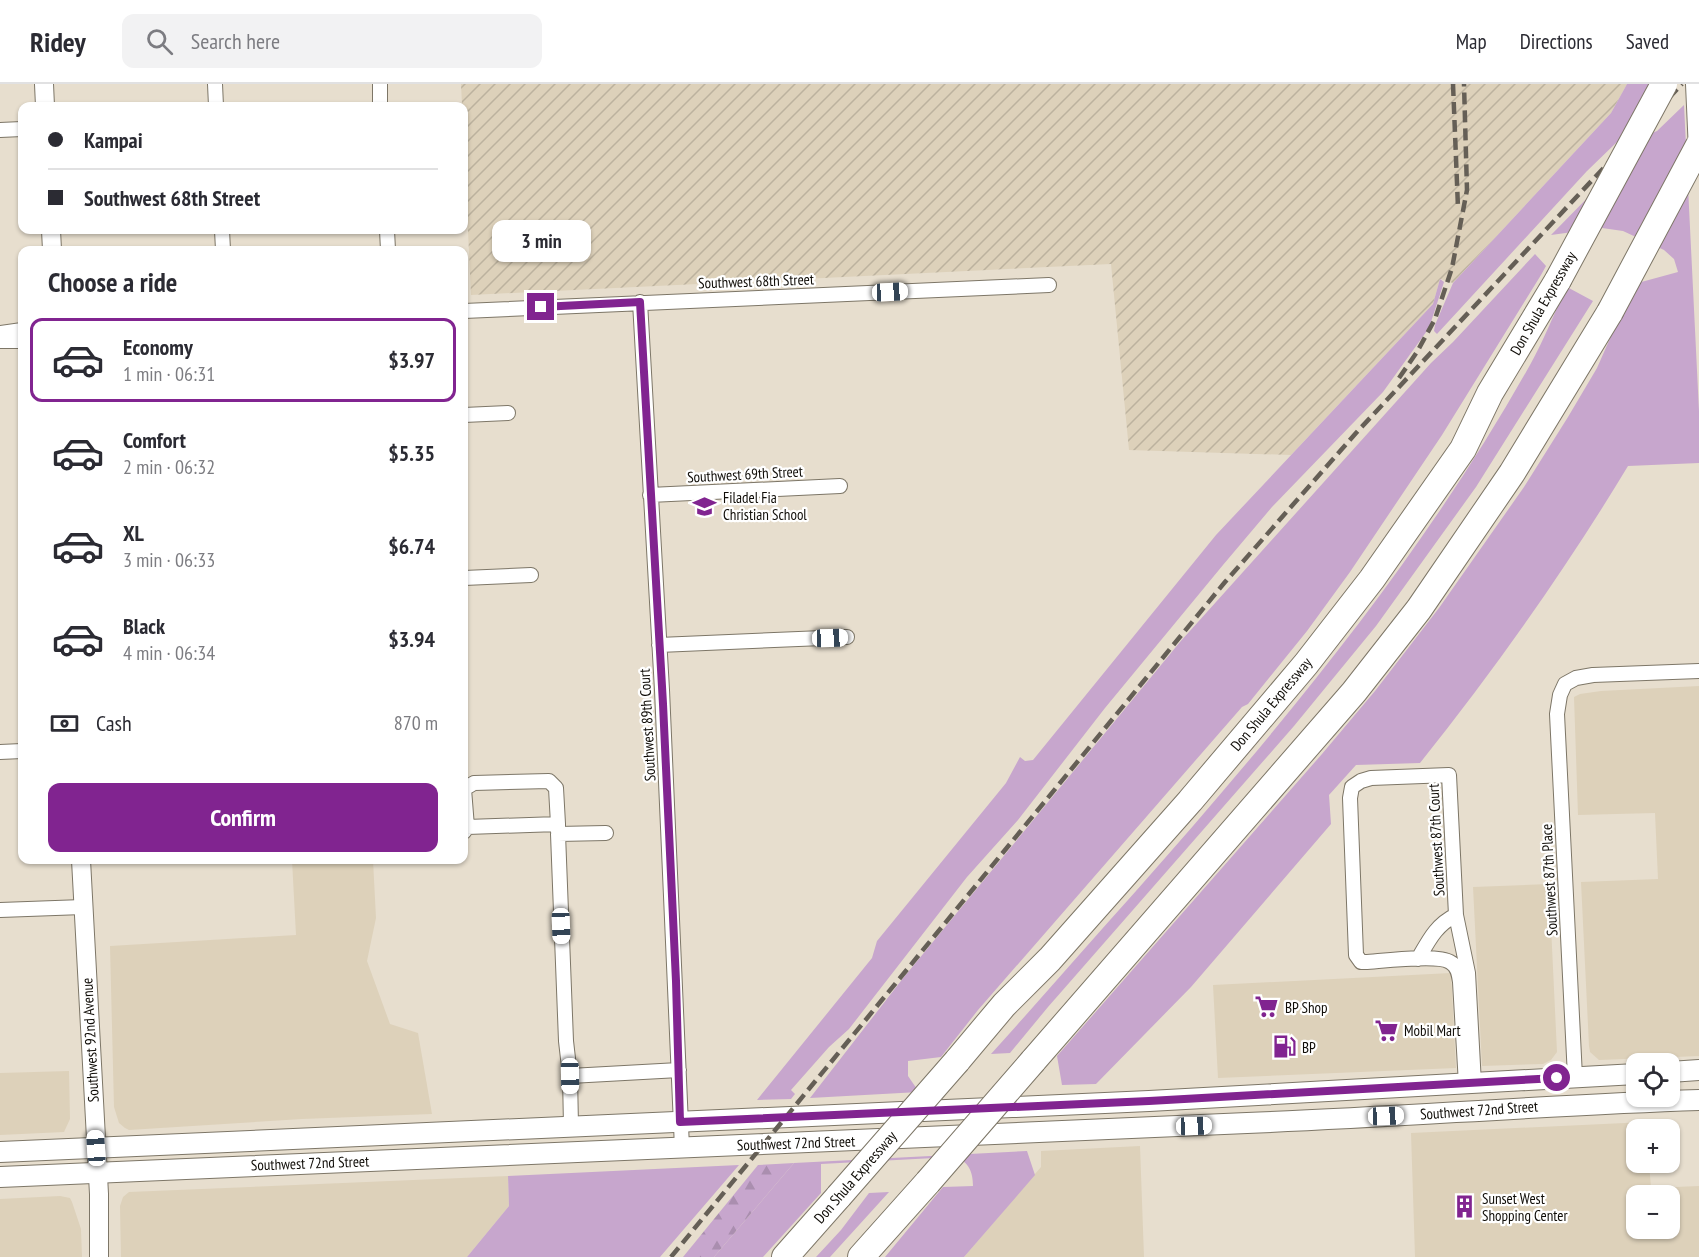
<!DOCTYPE html>
<html lang="en">
<head>
<meta charset="utf-8">
<style>
  :root { --surface:#fff; --page:#f2f2f3; --text:#2b2b33; --muted:#7c7c81; --line:#e1e1e2; --accent:#812490 }
  body { margin:0; font-family:"PT Sans Narrow",sans-serif; background:var(--page); color:var(--text); height:100vh; display:flex; flex-direction:column; font-size:22px; white-space:nowrap }
  * { box-sizing:border-box; margin:0 }
  p { font-size:20px; color:var(--muted) }
  .icon { flex:none; width:33px; height:33px; fill:none; stroke:currentColor; stroke-width:2; stroke-linecap:round; stroke-linejoin:round }
  .map { position:relative; flex:1; overflow:hidden }
  .details { position:absolute; left:18px; top:162px; width:450px; height:618px; display:flex; flex-direction:column; background:var(--surface); border-radius:12px; box-shadow:0 2px 4px #0004 }
  .details>* { flex:none }
  .hud { position:absolute; left:18px; top:18px; width:450px; height:132px; border-radius:12px; box-shadow:0 2px 4px #0004; display:grid; align-content:center; height:132px; padding:0 30px; background:var(--surface) }
  .buttons { position:absolute; left:1626px; top:969px; display:grid; gap:12px }
  .buttons a { display:grid; place-items:center; width:54px; height:54px; border-radius:12px; background:var(--surface); box-shadow:0 2px 4px #0004; font-size:30px }
  .end { position:absolute; width:27px; height:27px; margin:-14px; border:8px solid #812490; background:#fff; box-shadow:0 0 0 3px #fff }
  .from { border-radius:50% }
  .bubble { position:absolute; height:42px; border-radius:12px; background:var(--surface); box-shadow:0 2px 4px #0004; font-size:20px; font-weight:700; line-height:42px; text-align:center }
  .car { position:absolute; width:18px; height:36px; margin:-18px -9px; border-radius:8px; box-shadow:0 0 4px 2px #0007; background:linear-gradient(#fff 24%,#345 0 40%,#fff 0 76%,#345 0 86%,#fff 0) }
  .hud b { display:flex; align-items:center; gap:21px; height:57px; font-size:22px }
  .hud b+b { border-top:2px solid var(--line) }
  .hud i { width:15px; height:15px; background:var(--text) }
  ul { padding:0; list-style:none }
  li { display:flex; align-items:center; gap:18px; height:84px; margin:0 12px 9px; padding:0 18px; border:3px solid transparent; border-radius:12px }
  li div { flex:1 }
  li b { display:block; font-size:22px }
  li em { font-style:normal; font-weight:700 }
  li.on { border-color:var(--accent) }
  li>.icon { width:54px; height:54px; stroke-width:1.5 }
  h2 { padding:0 30px; font-size:27px; line-height:72px }
  .pay { display:flex; align-items:center; gap:15px; height:66px; padding:0 30px; font-size:22px }
  .pay p { margin-inline-start:auto }
  .primary-button { display:flex; gap:12px; margin-top:auto; padding:12px 30px }
  .primary-button a { flex:1; height:69px; border-radius:12px; background:var(--accent); color:#fff; font-size:24px; font-weight:700; line-height:69px; text-align:center }
  header { display:flex; align-items:center; gap:36px; box-sizing:border-box; height:84px; padding:0 30px; background:var(--surface); border-bottom:2px solid var(--line) }
  header strong { font-size:28px }
  nav { display:flex; gap:33px; margin-inline-start:auto; font-size:21px }
  .search { width:420px; height:54px; background:var(--page); display:flex; align-items:center; gap:15px; box-sizing:border-box; padding:0 21px; border-radius:12px; color:var(--muted); font-size:22px }
  .map>svg:first-child { display:block }
  .built { fill:#ddd1ba; fill-rule:evenodd }
  .industrial { fill:url(#industrial-furrows) }
  .green { fill:#c7a6cd }
  .forest { fill:url(#forest-firs) }
  .lines { fill:none; stroke-linecap:round; stroke-linejoin:round }
  .minor-casing { stroke:#7d7667; stroke-width:16 }
  .tertiary-casing { stroke:#7d7667; stroke-width:20 }
  .secondary-casing { stroke:#7d7667; stroke-width:22 }
  .motorway-casing { stroke:#7d7667; stroke-width:28 }
  .minor { stroke:#fff; stroke-width:14 }
  .tertiary { stroke:#fff; stroke-width:18 }
  .secondary { stroke:#fff; stroke-width:20 }
  .motorway { stroke:#fff; stroke-width:26 }
  .rail { stroke:#655f56; stroke-width:4.5; stroke-dasharray:12 6; stroke-linecap:butt }
  .motorway-bridge-casing { stroke:#7d7667; stroke-width:28; stroke-linecap:butt }
  .motorway-bridge { stroke:#fff; stroke-width:26 }
  .route { stroke:#812490; stroke-width:8 }
  .labels { text-anchor:middle; dominant-baseline:central; stroke-width:4.5; stroke-linejoin:round; paint-order:stroke }
  .street-label { font-size:15px; fill:#0f0c07; stroke:#fff }
  .poi-label { font-size:15px; fill:#0f0c07; stroke:#fff; text-anchor:start }
</style>
</head>
<body>
<header>
<strong>Ridey</strong>
<div class="search"><svg class="icon" aria-label="search" viewBox="0 0 24 24"><circle cx="10" cy="10" r="6"/><path d="M15 15l6 6"/></svg>Search here</div>
<nav><a>Map</a><a>Directions</a><a>Saved</a></nav>
</header>
<div class="map">
<svg width="1699" height="1173" viewBox="0 0 1699 1173">
  <defs>
    <pattern id="industrial-furrows" width="10" height="10" patternUnits="userSpaceOnUse" patternTransform="scale(1.5)"><rect width="10" height="10" fill="#ddd1ba"/><path d="M-1 1l2-2M0 10L10 0M9 11l2-2" fill="none" stroke="#bcb29e"/></pattern>
    <pattern id="forest-firs" width="22" height="20" patternUnits="userSpaceOnUse" patternTransform="scale(1.5)"><rect width="22" height="20" fill="#c7a6cd"/><path d="M5 1l3.5 6h-7zM16 11l3.5 6h-7z" fill="#aa8eaf"/></pattern>
  </defs>
  <rect width="100%" height="100%" fill="#e7dece"/>
  <path class="built" d="M1699 602V972L1599 976 1590 968 1589 962 1581 798 1658 795 1655 729 1578 731 1574 613 1580 610 1601 607Z
    M292 776H373L376 834 367 877 390 940 418 949 432 1030 302 1035 129 1046 125 1044 119 1039 114 1023 110 862 296 851Z
    M1549 800 1557 968 1551 976 1543 980 1482 982 1473 803Z
    M1451 889 1456 984 1218 994 1213 901Z
    M69 987 70 1035 64 1048 0 1051V989Z
    M1646 1038 1647 1045 1636 1046V1078L1649 1079 1651 1104 1699 1102V1173H1415L1411 1049ZM1636 1112H1670V1144H1636Z
    M1140 1062 1144 1173H964L1041 1083V1067Z
    M508 1092 509 1122 467 1173H121L120 1122 123 1113 129 1108Z
    M60 1112 70 1114 72 1118 81 1145 82 1173H0V1115Z"/>
  <path class="industrial" d="M461 0H1627L1611 29 1453 199 1440 195 1433 220 1291 371 1129 366 1111 180 471 211Z"/>
  <path class="green" d="M1627 0H1667L1617 58 1587 87 1437 250 1434 247 1435 241 1453 199 1611 29Z
    M1684 21 1699 327V379L1628 382C1566 485 1495 585 1420 679L1356 681 1329 711 1331 740 1191 903 1096 1000 1062 1001 1057 972 1322 670 1375 607 1439 524 1524 403 1568 333 1597 284 1634 200 1678 188 1674 175 1664 166 1623 147 1602 144 1551 151 1650 50 1657 47Z
    M1535 170 1546 182 1541 191 1442 351 1350 488 1307 547 1248 620 1242 623 978 926 941 973 908 977V992L919 1008 810 1014 904 893 1180 558 1431 279 1453 258Z
    M1440 195 1444 198 1429 244 1383 308 1272 423 1223 481 1105 624 1018 736 967 793 849 945 829 963 791 1006 795 1010 791 1015 757 1016 872 874 877 857 1006 699 1020 673 1025 677 1033 676 1216 451 1433 220Z
    M1567 203 1593 217 1476 403 1376 542 1294 642 1048 923 1010 969 991 970C1040 916 1087 861 1136 807 1281 643 1422 474 1530 281 1544 256 1554 229 1567 203Z
    M1027 1067 1035 1091 964 1173H885L943 1103 973 1102C973 1087 968 1076 953 1073L821 1080V1109L763 1173H714L794 1079Z
    M739 1081 660 1173H467L509 1122 508 1092Z
    M889 1108 830 1173H816L841 1146 869 1109Z"/>
  <path class="forest" d="M794 1079 714 1173H683L758 1081Z"/>
  <g class="lines">
    <defs>
      <path id="minor" d="M215 0 216 22
        M380 0V22
        M0 46 22 45
        M222 146 223 166
        M387 146 388 166
        M640 218 662 606 682 1064
        M464 227 1049 201
        M0 249 22 246
        M0 257H22
        M464 331 508 329
        M650 411 840 402
        M464 494 531 491
        M659 561 847 553
        M0 668 22 667
        M467 743 464 705 474 699 549 697 556 704 558 740
        M464 748 467 743 558 740V748
        M0 826 83 823
        M1418 875C1429 856 1436 841 1456 831
        M570 992 566 957 558 750 606 749
        M1575 993 1557 630 1560 611 1565 600 1576 594 1593 591 1699 587
        M1466 1000 1460 898C1459 891 1458 882 1450 878 1438 870 1382 877 1365 878H1361L1356 871 1350 714 1352 703 1361 697 1371 694 1449 691 1456 831 1468 889 1474 1000
        M571 1042 570 992 679 986"/>
      <path id="tertiary" d="M44 0 45 22
        M51 146 52 166
        M81 776 99 1110V1173"/>
      <path id="secondary" d="M1696 0 1699 67
        M1670 988 1699 986
        M0 1068 1149 1017 1636 990
        M0 1093C415 1073 831 1057 1247 1039 1398 1033 1548 1021 1699 1016"/>
      <path id="motorway" d="M957 977 1004 921 1050 875 1190 717 1306 580 1372 495 1463 365 1490 309 1558 196
        M1033 977 1354 608 1419 525 1512 389 1610 228
        M785 1173 839 1112
        M861 1173 928 1098"/>
    </defs>
    <use href="#minor" class="minor-casing"/>
    <use href="#tertiary" class="tertiary-casing"/>
    <use href="#secondary" class="secondary-casing"/>
    <use href="#motorway" class="motorway-casing"/>
    <use href="#minor" class="minor"/>
    <use href="#tertiary" class="tertiary"/>
    <use href="#secondary" class="secondary"/>
    <use href="#motorway" class="motorway"/>
    <path class="rail" d="M1453 0 1458 124
      M1399 294 1417 268 1435 235 1452 184 1467 106 1464 0
      M671 1173 1225 498 1356 349 1682 0"/>
    <defs>
      <path id="motorway-bridge" d="M1558 196 1664 0
        M1610 228 1699 61
        M928 1098 1033 977
        M839 1112 957 977"/>
    </defs>
    <use href="#motorway-bridge" class="motorway-bridge-casing"/>
    <use href="#motorway-bridge" class="motorway-bridge"/>
  </g>
  <g class="lines">
    <path class="route" d="M541 223 640 218 663 620 676 897 680 1038 1149 1017 1557 994"/>
  </g>
  <defs>
    <symbol id="school-bare" viewBox="-9 -9 18 18"><path d="M0-5L7-2L0 1L-7-2ZM-4 1L0 2.5L4 1V4Q0 6-4 4Z" fill="#812490" stroke="#fff" stroke-width="2.5" paint-order="stroke"/></symbol>
    <symbol id="supermarket-bare" viewBox="-9 -9 18 18"><path d="M-6-5.5h2.5l.6 2H6L4.5 2H-2.5L-4.4-4H-6ZM-1.5 3.2a1.3 1.3 0 1 0 .1 0ZM3 3.2a1.3 1.3 0 1 0 .1 0Z" fill="#812490" stroke="#fff" stroke-width="2.5" paint-order="stroke"/></symbol>
    <symbol id="fuel-bare" viewBox="-9 -9 18 18"><path d="M-5.5-6h7V0h2V4h1.3V-2.5L3-4.5l.8-.8L6-3V5H2.5V1h-1V6h-7ZM-4.2-4.7v3.2H.2V-4.7Z" fill="#812490" stroke="#fff" stroke-width="2.5" paint-order="stroke"/></symbol>
    <symbol id="building-bare" viewBox="-9 -9 18 18"><path d="M-4-6H4V6H1V3H-1V6H-4ZM-2.5-4.3h1.7v1.8h-1.7ZM.8-4.3h1.7v1.8H.8ZM-2.5-1h1.7V.8h-1.7ZM.8-1h1.7V.8H.8Z" fill="#812490" stroke="#fff" stroke-width="2.5" paint-order="stroke"/></symbol>
  </defs>
  <g fill-rule="evenodd">
    <use href="#school-bare" x="688" y="406" width="33" height="33"/>
    <use href="#supermarket-bare" x="1250" y="906" width="33" height="33"/>
    <use href="#supermarket-bare" x="1370" y="930" width="33" height="33"/>
    <use href="#fuel-bare" x="1268" y="946" width="33" height="33"/>
    <use href="#building-bare" x="1448" y="1106" width="33" height="33"/>
  </g>
  <g class="labels">
    <g class="street-label">
      <text transform="translate(756 197) rotate(-2)">Southwest 68th Street</text>
      <text transform="translate(1543 219) rotate(-60)">Don Shula Expressway</text>
      <text transform="translate(745 390) rotate(-3)">Southwest 69th Street</text>
      <text transform="translate(1271 620) rotate(-50)">Don Shula Expressway</text>
      <text transform="translate(647 641) rotate(-93)">Southwest 89th Court</text>
      <text transform="translate(1436 756) rotate(-93)">Southwest 87th Court</text>
      <text transform="translate(1549 796) rotate(-93)">Southwest 87th Place</text>
      <text transform="translate(90 956) rotate(-93)">Southwest 92nd Avenue</text>
      <text transform="translate(1479 1026) rotate(-4)">Southwest 72nd Street</text>
      <text transform="translate(796 1059) rotate(-2)">Southwest 72nd Street</text>
      <text transform="translate(310 1079) rotate(-2)">Southwest 72nd Street</text>
      <text transform="translate(855 1093) rotate(-49)">Don Shula Expressway</text>
    </g>
    <g class="poi-label">
      <text x="723" y="413">Filadel Fia<tspan x="723" dy="17">Christian School</tspan></text>
      <text x="1285" y="923">BP Shop</text>
      <text x="1404" y="946">Mobil Mart</text>
      <text x="1302" y="963">BP</text>
      <text x="1482" y="1114">Sunset West<tspan x="1482" dy="17">Shopping Center</tspan></text>
    </g>
  </g>
</svg>
<div class="buttons">
<a><svg class="icon" aria-label="locate" viewBox="0 0 24 24"><circle cx="12" cy="12" r="6"/><path d="M12 2v4M12 18v4M2 12h4M18 12h4"/></svg></a>
<a>+</a>
<a>−</a>
</div>
<i class="end from" style="left:1557px;top:994px"></i>
<i class="end" style="left:541px;top:223px"></i>
<div class="bubble" style="left:492px;top:136px;width:99px">3 min</div>
<i class="car" style="left:890px;top:208px;rotate:87deg"></i>
<i class="car" style="left:830px;top:554px;rotate:88deg"></i>
<i class="car" style="left:561px;top:842px;rotate:178deg"></i>
<i class="car" style="left:570px;top:992px;rotate:179deg"></i>
<i class="car" style="left:1386px;top:1032px;rotate:88deg"></i>
<i class="car" style="left:1194px;top:1042px;rotate:88deg"></i>
<i class="car" style="left:96px;top:1064px;rotate:356deg"></i>
<div class="hud">
<b><i class="from"></i>Kampai</b>
<b><i></i>Southwest 68th Street</b>
</div>
<section class="details">
<h2>Choose a ride</h2>
<ul>
<li class="on"><svg class="icon" aria-label="car" viewBox="0 0 24 24"><path d="M5 17H2v-5l4-1 3-4h7l3 4 3 1v5h-3M9 17h6M6 11h13"/><circle cx="7" cy="17" r="2"/><circle cx="17" cy="17" r="2"/></svg><div><b>Economy</b><p>1 min · 06:31</p></div><em>$3.97</em></li>
<li><svg class="icon" aria-label="car" viewBox="0 0 24 24"><path d="M5 17H2v-5l4-1 3-4h7l3 4 3 1v5h-3M9 17h6M6 11h13"/><circle cx="7" cy="17" r="2"/><circle cx="17" cy="17" r="2"/></svg><div><b>Comfort</b><p>2 min · 06:32</p></div><em>$5.35</em></li>
<li><svg class="icon" aria-label="car" viewBox="0 0 24 24"><path d="M5 17H2v-5l4-1 3-4h7l3 4 3 1v5h-3M9 17h6M6 11h13"/><circle cx="7" cy="17" r="2"/><circle cx="17" cy="17" r="2"/></svg><div><b>XL</b><p>3 min · 06:33</p></div><em>$6.74</em></li>
<li><svg class="icon" aria-label="car" viewBox="0 0 24 24"><path d="M5 17H2v-5l4-1 3-4h7l3 4 3 1v5h-3M9 17h6M6 11h13"/><circle cx="7" cy="17" r="2"/><circle cx="17" cy="17" r="2"/></svg><div><b>Black</b><p>4 min · 06:34</p></div><em>$3.94</em></li>
</ul>
<div class="pay"><svg class="icon" aria-label="cash" viewBox="0 0 24 24"><path d="M3 7h18v10H3z"/><circle cx="12" cy="12" r="2"/></svg>Cash<p>870 m</p></div>
<div class="primary-button"><a>Confirm</a></div>
</section>
</div>
</body>
</html>
